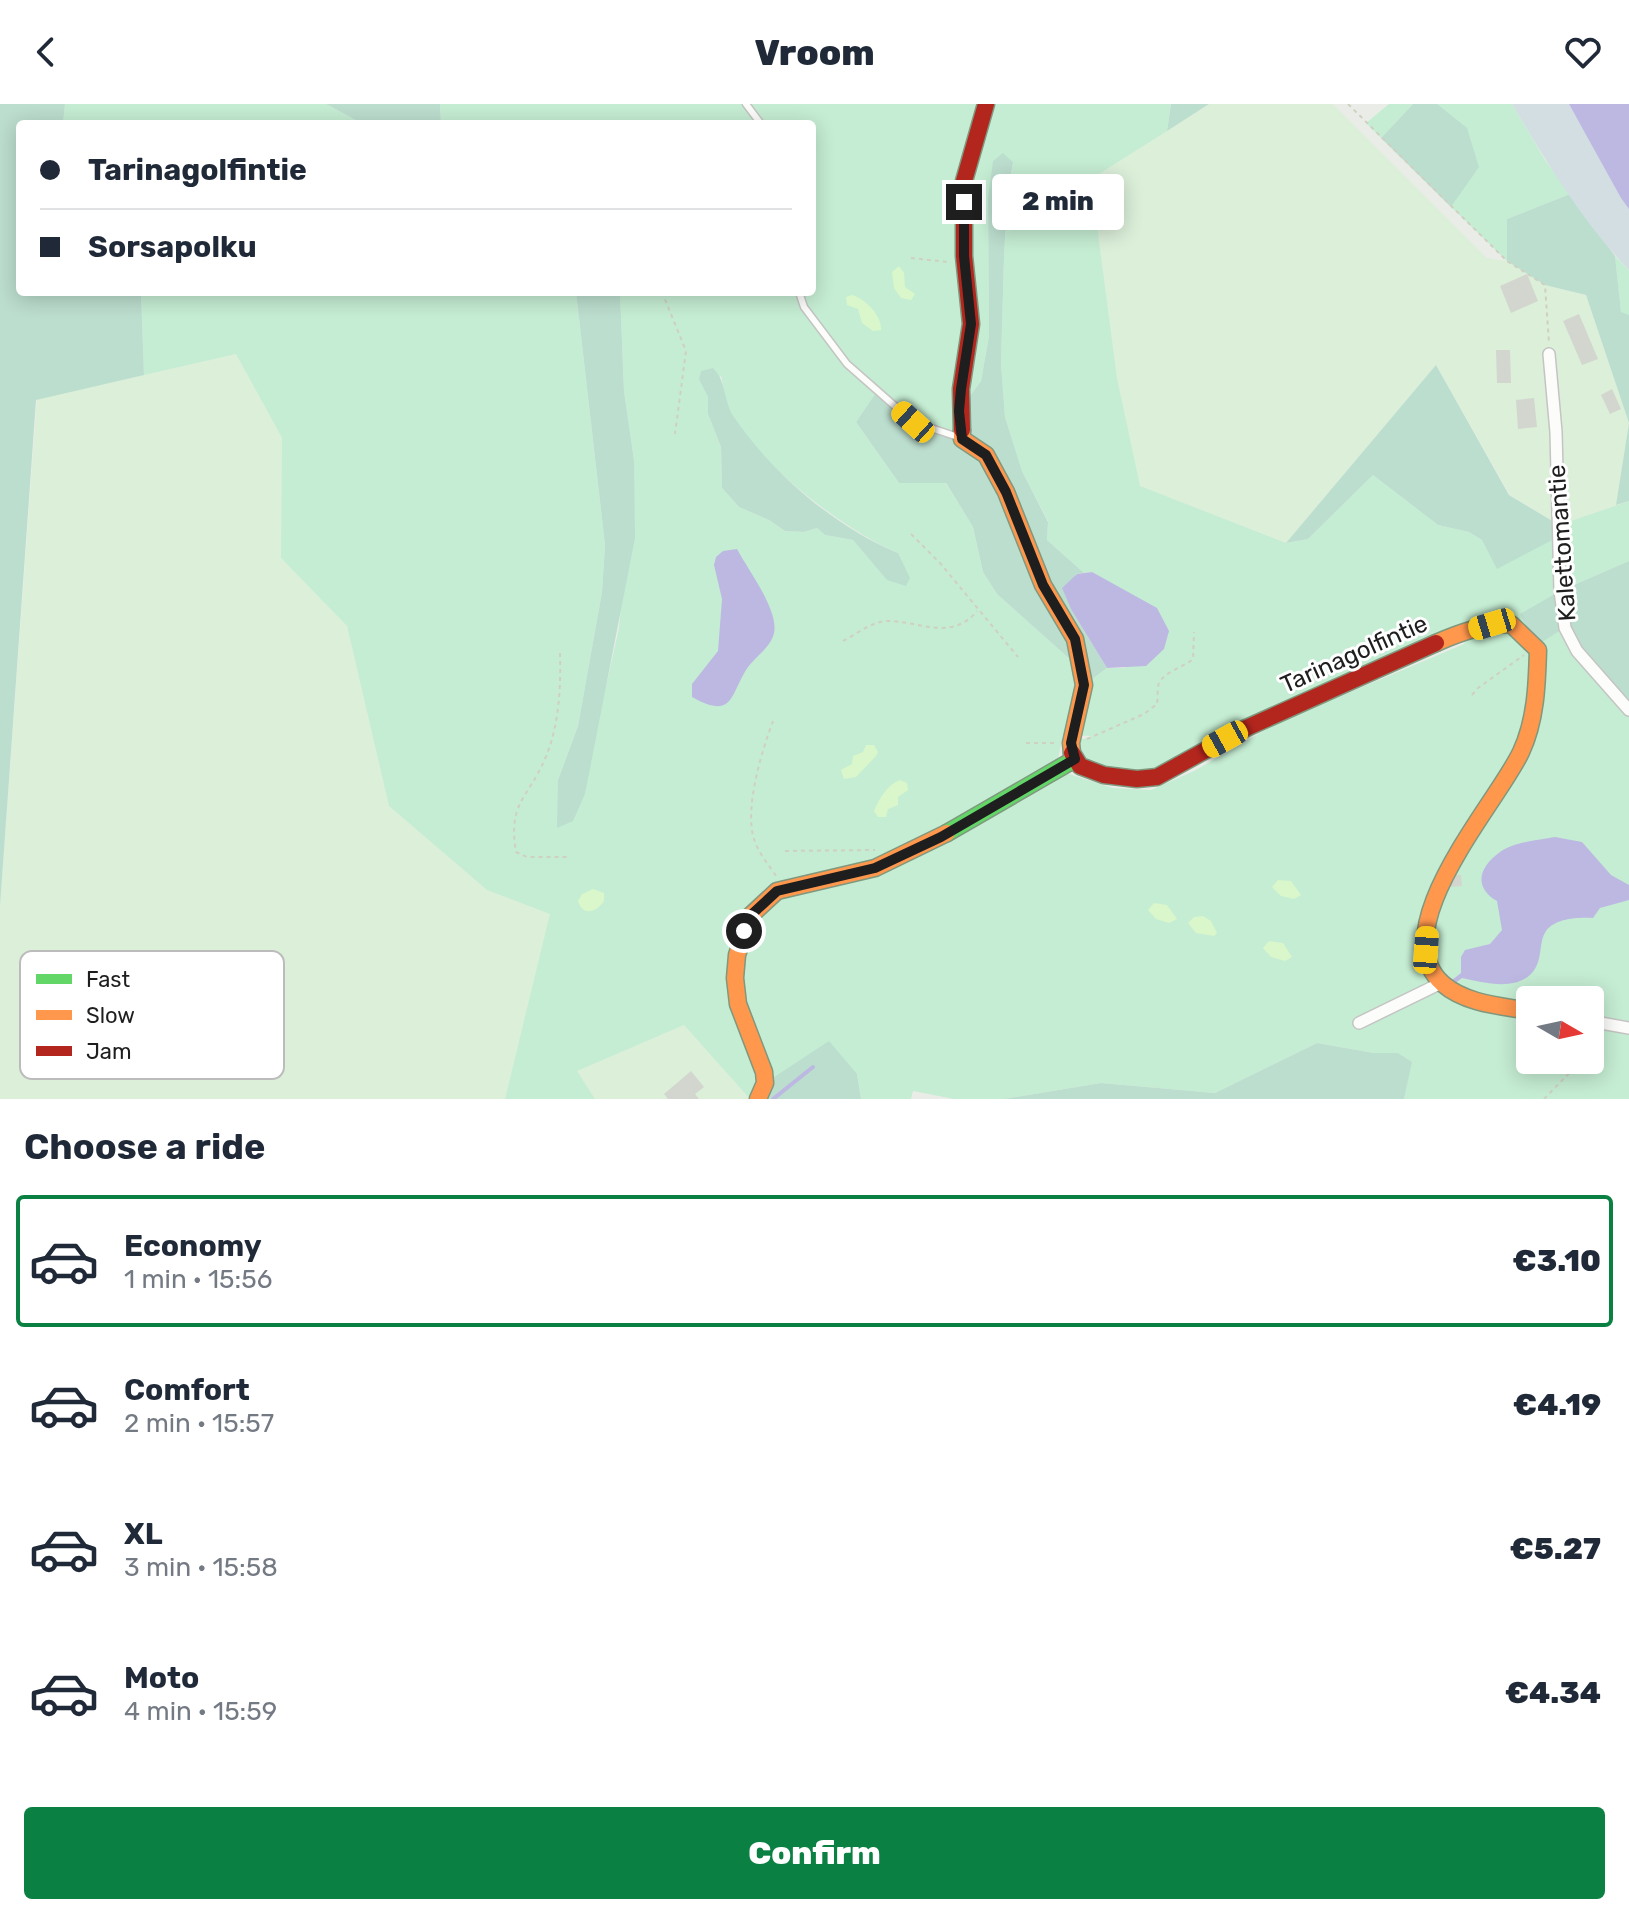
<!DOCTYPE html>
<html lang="en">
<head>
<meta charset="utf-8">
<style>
  :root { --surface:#fff; --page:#f2f2f3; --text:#1f2937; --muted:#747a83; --line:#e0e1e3; --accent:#0b8043 }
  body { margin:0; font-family:Rubik,sans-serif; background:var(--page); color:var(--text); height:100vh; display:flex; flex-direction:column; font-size:30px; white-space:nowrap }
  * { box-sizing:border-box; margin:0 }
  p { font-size:26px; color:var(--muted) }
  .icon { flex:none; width:44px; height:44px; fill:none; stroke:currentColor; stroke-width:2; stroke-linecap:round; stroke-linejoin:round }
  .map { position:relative; height:995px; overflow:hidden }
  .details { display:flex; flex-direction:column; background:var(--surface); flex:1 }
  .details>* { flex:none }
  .banner { position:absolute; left:16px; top:16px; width:800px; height:176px; border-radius:8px; box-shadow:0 4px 20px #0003; display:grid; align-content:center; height:176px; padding:0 24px; background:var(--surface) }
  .needle { width:52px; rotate:99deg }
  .fabs { position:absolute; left:1516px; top:882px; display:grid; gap:16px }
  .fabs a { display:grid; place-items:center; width:88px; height:88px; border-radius:8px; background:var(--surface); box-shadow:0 4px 20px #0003; font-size:40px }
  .end { position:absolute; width:36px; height:36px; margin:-18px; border:10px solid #1e1e1e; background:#fff; box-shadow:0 0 0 4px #fff }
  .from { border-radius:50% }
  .bubble { position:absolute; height:56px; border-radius:8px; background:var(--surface); box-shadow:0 4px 20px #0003; font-size:26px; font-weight:800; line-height:56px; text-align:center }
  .car { position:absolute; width:24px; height:48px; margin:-24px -12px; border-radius:10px; box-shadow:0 0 6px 2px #0007; background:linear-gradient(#f5c518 24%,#345 0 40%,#f5c518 0 76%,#345 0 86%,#f5c518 0) }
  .banner b { display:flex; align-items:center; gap:28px; height:76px; font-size:30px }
  .banner b+b { border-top:2px solid var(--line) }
  .banner i { width:20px; height:20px; background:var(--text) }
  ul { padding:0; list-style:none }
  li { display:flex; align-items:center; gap:24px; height:132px; margin:0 16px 12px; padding:0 8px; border:4px solid transparent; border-radius:8px }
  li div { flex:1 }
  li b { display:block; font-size:30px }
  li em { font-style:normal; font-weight:800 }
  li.active { border-color:var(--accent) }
  li>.icon { width:72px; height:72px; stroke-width:1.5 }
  h2 { padding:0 24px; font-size:36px; line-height:96px }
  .primary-button { display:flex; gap:16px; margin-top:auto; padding:16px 24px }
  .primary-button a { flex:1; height:92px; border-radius:8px; background:var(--accent); color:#fff; font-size:32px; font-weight:800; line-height:92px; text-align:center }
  header { display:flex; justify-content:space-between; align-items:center; height:104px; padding:0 24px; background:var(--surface); font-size:36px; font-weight:800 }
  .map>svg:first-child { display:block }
  .farmland { fill:#dbefd9 }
  .grass { fill:#c5edd3; fill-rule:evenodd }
  .forest { fill:#bcdece }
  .wetland { fill:#d3dee3 }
  .sand { fill:#d9f7ca }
  .water { fill:#bcb8e2 }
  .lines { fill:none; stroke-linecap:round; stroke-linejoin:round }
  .stream { stroke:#bcb8e2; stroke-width:4 }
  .building { fill:#d3d6cf }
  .lane-casing { stroke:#c4c5c3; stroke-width:9 }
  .street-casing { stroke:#c4c5c3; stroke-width:14 }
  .fast-casing { stroke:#7f987e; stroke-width:19 }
  .slow-casing { stroke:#7f987e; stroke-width:19 }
  .jam-casing { stroke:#7f987e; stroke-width:19 }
  .path { stroke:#d0d0c0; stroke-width:2; stroke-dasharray:4 4; stroke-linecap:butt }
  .lane { stroke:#fcfcfb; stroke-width:6 }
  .street { stroke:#fcfcfb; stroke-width:11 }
  .fast { stroke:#63d668; stroke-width:16 }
  .slow { stroke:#ff974d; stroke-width:16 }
  .jam { stroke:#b3261e; stroke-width:16 }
  .route { stroke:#1e1e1e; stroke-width:10 }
  .labels { text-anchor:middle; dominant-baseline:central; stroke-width:6; stroke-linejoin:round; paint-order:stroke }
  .street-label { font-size:24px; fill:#1e1e1e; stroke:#fff }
  .key { fill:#fff; stroke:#bcbcbc; stroke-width:2 }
  .key-label { font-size:22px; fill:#1e1e1e }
</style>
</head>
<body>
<header><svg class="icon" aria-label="back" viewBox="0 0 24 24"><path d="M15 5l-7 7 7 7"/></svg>Vroom<svg class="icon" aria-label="heart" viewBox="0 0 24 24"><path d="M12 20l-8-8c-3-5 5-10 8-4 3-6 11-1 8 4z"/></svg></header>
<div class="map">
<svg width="1629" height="995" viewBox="0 0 1629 995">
  <rect width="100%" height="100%" fill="#eaede7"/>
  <path class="farmland" d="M1209 0H1333L1487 154 1507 157 1545 181 1586 191 1629 319 1616 401 1559 421 1510 391 1436 261 1286 439 1139 382 1117 274 1093 91 1099 70Z
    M236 250 282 334 281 454 347 522 389 702 487 786 551 810 505 995H0V802L37 295Z
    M684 921 750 995H595L576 967Z"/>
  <path class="grass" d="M65 0H326L363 20H63Z
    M440 0H1171L1167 27 1099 70 1093 91 1117 274 1140 382 1286 439 1308 435 1373 371 1438 421 1469 428 1482 436 1559 421 1629 397V457L1560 487 1565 524 1629 606V995H1404L1411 959 1398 949H1374L1317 939 1215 989 1101 979 1003 995H954L913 987 911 995H861L857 970 750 995 684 921 577 967 595 995H505L550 810 487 786 389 702 347 522 281 454 282 334 236 250 144 271 141 188H576L605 441 602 488 578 622 558 676 585 690 593 640 619 524 634 356 624 287 620 188H812V20H441ZM1013 59 1007 96 1004 154 1001 259 1005 313 1022 367 1048 417 1047 436 1084 469 1092 468 1125 564H1107L1085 580 1083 567 997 490 983 468 973 423 945 378 899 379 856 318 878 287 913 318 962 335 959 307 981 277 989 232 988 95ZM721 272C724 284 725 298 730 308 757 359 845 427 898 449L887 475 853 436 825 431 817 424 804 428 785 427 769 416 739 403 722 384 721 343 708 310V293L704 283ZM1468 528 1464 540 1277 619 1194 667 1151 686 1113 684 1066 669 1058 655 1063 631 1092 632 1071 639 1080 662 1157 673ZM1530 896H1590V956H1530Z
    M1389 0H1413L1381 34 1366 19Z
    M1437 0H1512L1545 56 1570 90 1507 115V157L1451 103 1478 63Z
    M1615 152 1629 166V211L1621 209Z"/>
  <path class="forest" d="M0 0H65L63 20H20V188H141L144 271 36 296 0 802Z
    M326 0H440L441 20H363Z
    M1171 0H1209L1167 27Z
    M1413 0H1437L1467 24 1479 63 1451 103 1381 34Z
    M1003 49 1013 58 1007 96 1004 154 1001 259 1005 313 1022 367 1048 418 1047 436 1084 469 1076 470 1072 507 1107 564 1084 581 1083 567 997 490 983 468 973 423 946 379H899L856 318 878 286 913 318 961 334 959 307 981 277 989 232 988 95 993 57Z
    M1570 90 1615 152 1621 208 1629 211V397L1616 401 1629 319 1586 191 1545 181 1507 157V115Z
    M576 188H620L624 287 634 356 635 434 585 690 573 717 557 724 558 676 578 622 602 488 605 441Z
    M1436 261 1509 391 1559 421 1560 432 1497 465 1482 436 1469 428 1438 421 1373 371 1308 435 1286 439Z
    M713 264C727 278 723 297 734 313 772 369 835 423 898 449L910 474 906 482 887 476 853 436 825 431 817 424 804 428 785 427 769 416 739 403 722 384 721 343 708 310V293L699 275 701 267Z
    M1629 457V606L1564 524 1536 542 1520 510 1560 487Z
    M829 937 857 970 861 995H758L765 979Z
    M1317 939 1374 949H1398L1412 958 1404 995H1003L1101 979 1215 989Z"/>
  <path class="wetland" d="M1512 0H1569L1629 105V166C1583 119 1545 56 1512 0Z"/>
  <path class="sand" d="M899 162 904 169 905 183 915 190 911 196 901 194 894 184 892 168Z
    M852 191C865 195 882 211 881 226L873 227 862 219 858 205 847 201 846 193Z
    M866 641H874L878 648 876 652 856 673 844 675 841 666 852 660 853 652 863 648Z
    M900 676 907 679 908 686 898 693V701L888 705 886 713H878L874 707C879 695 887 681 900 676Z
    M1278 776 1291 777 1301 791 1294 795 1281 792 1272 783Z
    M593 785 604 789V797C597 808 583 813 578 797L582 790Z
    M1154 799 1167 801 1177 815 1169 819 1156 815 1148 806Z
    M1203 812 1211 817 1217 829 1214 832 1196 829 1188 819 1194 813Z
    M1269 837 1283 839 1292 853 1285 857 1271 853 1263 844Z"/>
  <path class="water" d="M1569 0H1629V105L1621 94Z
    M737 445C748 466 779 506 774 529 771 543 756 552 748 563 730 589 735 617 692 593V580L718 547 722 495 714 461 716 453 723 447Z
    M1092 468 1157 504 1169 527 1164 545 1146 562 1107 564 1072 507 1062 484 1077 470Z
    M1555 733 1582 738 1611 771 1629 781V796L1600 804 1593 814C1579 813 1555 814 1546 827 1539 837 1542 852 1536 863 1522 889 1485 879 1462 874L1454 880 1452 876 1461 869V853L1465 846 1490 840 1502 826 1497 797C1473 783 1479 763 1500 748 1513 738 1539 736 1555 733Z"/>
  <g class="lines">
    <path class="stream" d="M773 995 813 963"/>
  </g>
  <path class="building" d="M1527 170 1538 197 1511 209 1500 182Z
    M1579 210 1598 255 1582 261 1563 217Z
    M1496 246H1510L1511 279H1497Z
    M1612 285 1621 305 1610 310 1601 291Z
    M1534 294 1537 323 1518 325 1516 296Z
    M1451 770 1461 771 1462 782 1451 783Z
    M691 967 704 983 695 990 699 995H668L664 990Z"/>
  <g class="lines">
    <defs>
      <path id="lane" d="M746 0 761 20
        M799 188 804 203 847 260 913 318 958 333"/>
      <path id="street" d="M1549 250 1556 328 1560 487 1565 524 1577 547 1629 606
        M1590 917 1629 924
        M1359 919 1441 879"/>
      <path id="fast" d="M947 729 1075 655"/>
      <path id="slow" d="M962 326V335L986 351 1006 388 1043 481 1075 535 1084 581 1071 639 1072 649
        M1436 539C1461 528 1484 520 1511 520L1538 546C1537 580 1536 616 1521 648 1498 698 1381 826 1443 880 1466 900 1502 902 1530 907
        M758 995 765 979 764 968 738 900 735 874 737 851 750 812 777 787 875 764 947 729"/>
      <path id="jam" d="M962 326 961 285 971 220 964 152V77L986 0
        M1072 649 1080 662 1104 671 1137 675 1157 673 1244 625 1436 539"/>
    </defs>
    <use href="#lane" class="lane-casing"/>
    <use href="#street" class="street-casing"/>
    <use href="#fast" class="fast-casing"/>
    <use href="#slow" class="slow-casing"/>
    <use href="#jam" class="jam-casing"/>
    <path class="path" d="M1348 0 1507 157 1545 181 1549 239
      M911 154 948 158
      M662 188 686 247 675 330
      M911 430 940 459 1018 553
      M843 537C857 530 872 517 888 517 919 517 951 538 977 507
      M560 549C561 584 559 622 545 655 527 696 508 698 516 748L527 753H567
      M1472 591 1478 584 1524 551
      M773 617C762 646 744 705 754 735 758 748 769 762 777 773
      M1087 635 1144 610 1157 600C1158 595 1157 584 1159 579 1164 568 1184 563 1193 555L1194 528
      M1026 639H1057
      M785 747 875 746
      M1590 945 1592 930
      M1544 995 1582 956"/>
    <use href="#lane" class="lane"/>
    <use href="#street" class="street"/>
    <use href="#fast" class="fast"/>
    <use href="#slow" class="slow"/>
    <use href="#jam" class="jam"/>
  </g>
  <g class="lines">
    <path class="route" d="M744 827 750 812 777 787 875 764 941 733 1075 655 1071 639 1084 581 1075 535 1043 481 1006 388 986 351 962 335 959 307 961 285 971 220 964 152V98"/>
  </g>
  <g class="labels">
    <g class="street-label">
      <text transform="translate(1562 439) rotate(-94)">Kalettomantie</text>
      <text transform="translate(1354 550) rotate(-24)">Tarinagolfintie</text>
    </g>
  </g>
  <rect x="20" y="847" width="264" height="128" rx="12" class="key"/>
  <rect x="36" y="870" width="36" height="10" fill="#63d668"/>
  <rect x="36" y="906" width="36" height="10" fill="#ff974d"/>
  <rect x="36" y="942" width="36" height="10" fill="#b3261e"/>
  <g class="key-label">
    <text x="86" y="883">Fast</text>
    <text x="86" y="919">Slow</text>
    <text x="86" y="955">Jam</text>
  </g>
</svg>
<div class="fabs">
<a><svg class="needle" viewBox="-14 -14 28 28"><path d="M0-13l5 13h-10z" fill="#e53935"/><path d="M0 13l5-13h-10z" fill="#747a83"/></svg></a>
</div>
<i class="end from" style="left:744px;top:827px"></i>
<i class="end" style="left:964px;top:98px"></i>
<div class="bubble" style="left:992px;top:70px;width:132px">2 min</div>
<i class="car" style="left:913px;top:318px;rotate:312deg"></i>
<i class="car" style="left:1492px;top:520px;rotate:253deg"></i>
<i class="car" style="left:1225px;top:635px;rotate:241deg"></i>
<i class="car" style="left:1426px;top:846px;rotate:4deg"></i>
<div class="banner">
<b><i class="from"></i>Tarinagolfintie</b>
<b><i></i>Sorsapolku</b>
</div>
</div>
<section class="details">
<h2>Choose a ride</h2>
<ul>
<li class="active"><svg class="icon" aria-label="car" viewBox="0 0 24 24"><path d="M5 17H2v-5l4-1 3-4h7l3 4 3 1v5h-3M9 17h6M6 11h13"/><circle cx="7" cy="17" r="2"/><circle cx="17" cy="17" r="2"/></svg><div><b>Economy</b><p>1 min · 15:56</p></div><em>€3.10</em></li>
<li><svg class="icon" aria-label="car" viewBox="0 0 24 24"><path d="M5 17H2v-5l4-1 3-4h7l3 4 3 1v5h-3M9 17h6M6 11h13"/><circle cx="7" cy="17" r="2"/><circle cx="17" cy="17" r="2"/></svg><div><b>Comfort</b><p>2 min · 15:57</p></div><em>€4.19</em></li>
<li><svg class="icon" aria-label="car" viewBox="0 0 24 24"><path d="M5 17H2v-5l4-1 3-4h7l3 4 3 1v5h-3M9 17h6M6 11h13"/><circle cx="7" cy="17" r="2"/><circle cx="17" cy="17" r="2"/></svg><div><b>XL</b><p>3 min · 15:58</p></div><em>€5.27</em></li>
<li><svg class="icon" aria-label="car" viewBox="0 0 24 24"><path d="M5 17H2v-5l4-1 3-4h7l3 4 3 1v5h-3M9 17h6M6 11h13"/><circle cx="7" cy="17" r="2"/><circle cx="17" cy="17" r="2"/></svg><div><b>Moto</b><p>4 min · 15:59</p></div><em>€4.34</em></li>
</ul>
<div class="primary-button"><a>Confirm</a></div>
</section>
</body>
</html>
